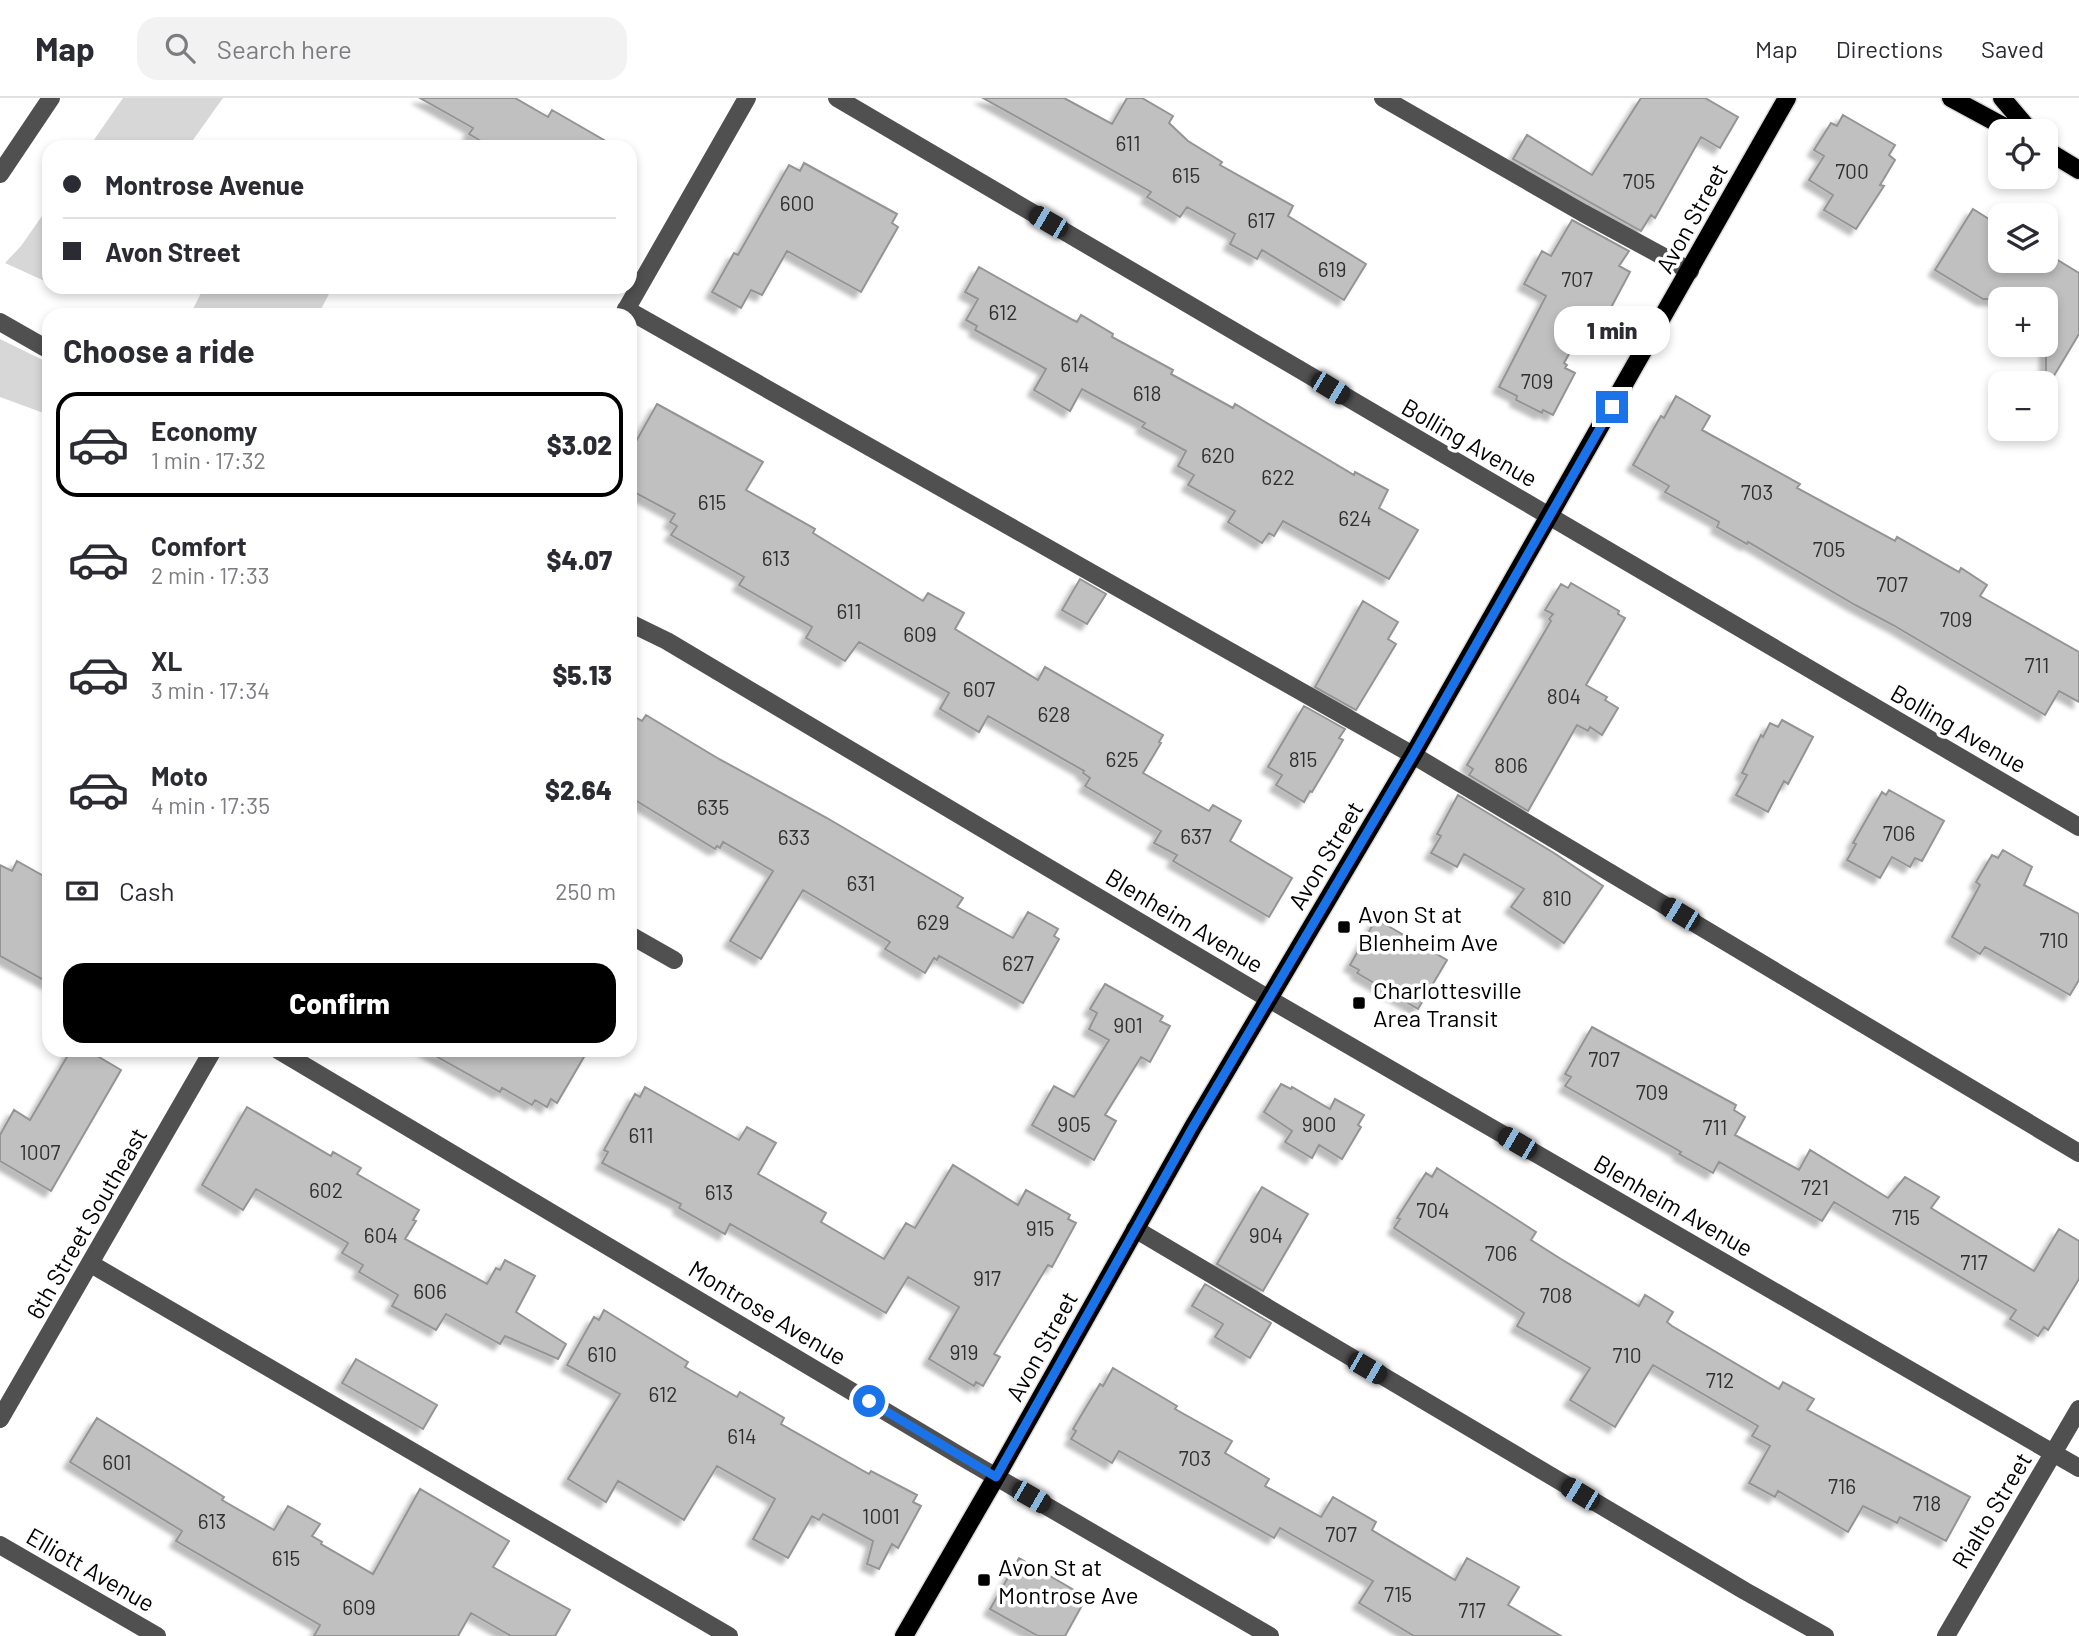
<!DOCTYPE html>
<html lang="en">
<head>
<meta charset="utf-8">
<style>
  :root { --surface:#fff; --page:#f2f2f3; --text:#2b2b33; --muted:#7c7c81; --line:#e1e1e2; --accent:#000 }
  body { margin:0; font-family:Barlow,sans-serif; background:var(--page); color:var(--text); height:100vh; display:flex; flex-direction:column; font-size:26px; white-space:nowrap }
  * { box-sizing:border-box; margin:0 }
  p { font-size:23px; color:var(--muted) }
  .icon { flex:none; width:38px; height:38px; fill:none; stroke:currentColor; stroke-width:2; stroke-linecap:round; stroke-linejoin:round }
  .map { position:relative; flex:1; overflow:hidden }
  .panel { position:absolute; left:42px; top:210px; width:595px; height:749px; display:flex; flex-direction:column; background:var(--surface); border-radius:21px; box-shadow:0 4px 10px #0003 }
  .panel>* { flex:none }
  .guide { position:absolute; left:42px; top:42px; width:595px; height:154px; border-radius:21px; box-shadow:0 4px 10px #0003; display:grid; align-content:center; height:154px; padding:0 21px; background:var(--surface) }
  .fabs { position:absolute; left:1988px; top:21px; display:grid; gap:14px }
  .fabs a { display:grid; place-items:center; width:70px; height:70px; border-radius:14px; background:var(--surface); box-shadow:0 4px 10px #0003; font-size:35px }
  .end { position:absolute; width:32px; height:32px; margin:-16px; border:9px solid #1a73e8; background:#fff; box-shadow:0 0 0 4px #fff }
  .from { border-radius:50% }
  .bubble { position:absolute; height:49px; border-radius:21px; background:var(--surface); box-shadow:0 4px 10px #0003; font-size:23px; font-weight:800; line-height:49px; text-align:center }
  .car { position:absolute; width:21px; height:42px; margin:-21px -10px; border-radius:9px; box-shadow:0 0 5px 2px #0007; background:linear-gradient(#222 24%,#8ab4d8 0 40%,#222 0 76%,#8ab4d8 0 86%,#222 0) }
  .guide b { display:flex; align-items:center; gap:24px; height:66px; font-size:26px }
  .guide b+b { border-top:2px solid var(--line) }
  .guide i { width:18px; height:18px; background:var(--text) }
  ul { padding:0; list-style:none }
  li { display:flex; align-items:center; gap:21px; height:105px; margin:0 14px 10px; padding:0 7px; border:4px solid transparent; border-radius:21px }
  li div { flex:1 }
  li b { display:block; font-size:26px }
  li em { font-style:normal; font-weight:800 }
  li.selected { border-color:var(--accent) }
  li>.icon { width:63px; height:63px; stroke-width:1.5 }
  h2 { padding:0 21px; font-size:32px; line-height:84px }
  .pay { display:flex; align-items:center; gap:18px; height:77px; padding:0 21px; font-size:26px }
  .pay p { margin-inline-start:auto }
  .action { display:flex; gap:14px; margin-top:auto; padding:14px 21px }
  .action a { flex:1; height:80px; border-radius:21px; background:var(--accent); color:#fff; font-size:28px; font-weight:800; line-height:80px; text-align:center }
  header { display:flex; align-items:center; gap:42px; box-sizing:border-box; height:98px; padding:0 35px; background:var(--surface); border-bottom:2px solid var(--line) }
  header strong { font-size:33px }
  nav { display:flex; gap:38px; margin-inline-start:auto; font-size:24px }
  .search { width:490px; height:63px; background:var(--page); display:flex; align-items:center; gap:18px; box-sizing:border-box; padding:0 24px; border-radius:21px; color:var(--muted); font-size:26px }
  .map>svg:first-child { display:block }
  .green { fill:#d7d7d7 }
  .building { fill:#c0c0c0; stroke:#949494; stroke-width:2; filter:url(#shadow) }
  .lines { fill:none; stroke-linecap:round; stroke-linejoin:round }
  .major-casing { stroke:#dbdbdb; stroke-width:21 }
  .minor { stroke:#505050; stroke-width:18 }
  .major { stroke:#000; stroke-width:18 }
  .route { stroke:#1a73e8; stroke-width:9 }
  .poi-dot { fill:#000; stroke:#fff; stroke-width:2.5 }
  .labels { text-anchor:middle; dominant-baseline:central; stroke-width:7; stroke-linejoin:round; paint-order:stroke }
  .number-label { font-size:21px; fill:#303030 }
  .street-label { font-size:24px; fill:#000; stroke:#fff }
  .poi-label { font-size:24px; fill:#000; stroke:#fff; text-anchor:start }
</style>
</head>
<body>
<header>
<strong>Map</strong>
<div class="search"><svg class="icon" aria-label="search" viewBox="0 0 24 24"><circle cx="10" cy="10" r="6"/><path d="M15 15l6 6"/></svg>Search here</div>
<nav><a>Map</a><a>Directions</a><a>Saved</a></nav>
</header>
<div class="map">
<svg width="2079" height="1538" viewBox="0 0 2079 1538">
  <defs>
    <filter id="shadow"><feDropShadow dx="-6" dy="6" stdDeviation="2" flood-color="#0004"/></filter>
  </defs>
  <rect width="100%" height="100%" fill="#fff"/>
  <path class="green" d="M123 0H223L188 49H89Z
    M49 108V185L5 165 21 148Z
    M204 189H319L330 194 318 217H190Z
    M0 241 49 265V317L0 299Z"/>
  <path class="building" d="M420 0H515L548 19 552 12 616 49H491L469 36 473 30Z
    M983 0H1064L1112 26 1127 0H1142L1173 18 1169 25 1188 43 1222 64 1220 67 1293 108 1288 118 1366 166 1344 202 1262 152 1257 161 1230 146 1235 136 1187 109 1180 119 1147 99 1151 94Z
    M1641 0H1705L1738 19 1720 50 1701 39 1655 120 1651 117 1641 133 1513 61 1527 37 1592 77Z
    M1843 17 1895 47 1889 57 1895 62 1880 87 1884 88 1856 131 1824 112 1833 97 1809 82 1824 58 1814 52 1831 25 1837 28Z
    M804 65 897 116 892 125 898 129 861 194 787 153 762 197 751 192 741 210 712 194 734 155 738 157 789 67 800 73Z
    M1973 111 2000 128V163H2046V155L2079 175V236L2046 291V201H1983L1935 172Z
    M1572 122 1629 153 1619 168 1630 174 1607 217 1597 211 1595 214 1593 213 1564 265 1567 267 1565 270 1575 275 1553 317 1543 312 1542 315 1516 302 1517 298 1499 289 1546 198 1524 186 1542 153 1551 158Z
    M979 169 1073 222 1077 224 1081 217 1113 236 1112 239 1173 272 1171 276 1233 310 1235 306 1354 377 1355 374 1388 392 1379 410 1418 432 1389 481 1283 423 1274 438 1269 435 1262 445 1228 424 1235 413 1188 387 1194 377 1178 368 1186 353 1142 329 1145 325 1082 291 1070 313 1034 292 1046 271 975 232 977 228 966 222 978 201 965 194Z
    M1676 298 1710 318 1702 332 1800 386 1797 390 1895 443 1897 439 1959 474 1961 470 1987 487 1980 498 2079 554V604L2059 593 2045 617 1893 527 1855 507 1748 444 1747 446 1717 429 1719 424 1665 394 1669 388 1633 367 1661 318 1664 320Z
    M657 306 763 364 746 392 815 431 813 435 923 503 928 495 964 515 955 531 1038 582 1045 569 1163 637 1159 644 1161 645 1143 675 1209 713 1213 707 1241 723 1230 743 1292 780 1269 819 1173 763 1177 757 1154 745 1161 733 1085 688 1090 680 1083 675 1084 673 988 618 979 634 940 611 949 595 859 544 845 563 806 540 812 529 739 487 744 479 671 437 677 428 670 424 675 416 630 392V354Z
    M1080 481 1106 496 1087 526 1062 512Z
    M1571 485 1619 513 1618 516 1625 520 1586 587 1607 599 1605 602 1618 610 1602 637 1590 629 1588 633 1577 627 1528 713 1469 677 1473 671 1467 667 1551 523 1549 521 1553 516 1545 512 1561 486 1568 490Z
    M1363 503 1398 524 1388 541 1396 546 1356 612 1315 589Z
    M1304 608 1345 631 1339 640 1343 642 1312 694 1310 693 1304 704 1276 687 1282 677 1268 669Z
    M630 616 642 623 646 617 719 661 827 720 963 800 957 809 1013 840 1028 814 1058 831 1054 838 1059 841 1023 905 939 858 937 862 934 860 925 875 885 851 890 844 803 792 761 861 730 843 773 773 723 744 720 750 717 748 715 751 630 699Z
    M1782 622 1813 639 1788 686 1784 683 1768 714 1736 697 1747 677 1742 675 1761 637 1763 639 1770 625 1778 629Z
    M1889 692 1944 723 1922 763 1915 760 1910 769 1892 759 1880 780 1847 762 1856 746 1853 745 1882 694 1886 697Z
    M1458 697 1554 755 1603 788 1564 845 1511 809 1524 791 1464 756 1457 769 1431 755 1441 738 1437 736Z
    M2003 752 2032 769 2024 787 2079 816V882L2070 897 1985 849 1980 856 1952 839 1980 787 1976 784 1992 757 1998 760Z
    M17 763 49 781V885L0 858V767L12 773Z
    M1376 821 1447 862 1418 911 1357 875 1359 872 1350 867Z
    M1105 886 1163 918 1160 923 1170 928 1150 964 1141 959 1105 1017 1116 1023 1094 1062 1032 1027 1054 988 1074 999 1109 942 1089 931 1097 915 1090 911Z
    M1592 929 1736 1007 1734 1012 1745 1019 1735 1037 1799 1072 1810 1052 1888 1100 1905 1079 1939 1099 1931 1110 2034 1173 2059 1131 2079 1143V1181L2048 1232 2044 1229 2038 1238 2010 1221 2016 1212 1834 1104 1822 1123 1719 1064 1713 1075 1679 1056 1681 1054 1565 988 1571 979 1565 976Z
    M71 952H87L121 972 51 1093 0 1063V1037L14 1012 30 1022Z
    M425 952H588L557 1005 551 1001 547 1009 535 1002 532 1007 502 990 500 994Z
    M1281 986 1291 991 1292 989 1330 1011 1335 1001 1364 1017 1358 1027 1361 1029 1342 1061 1319 1047 1312 1060 1285 1044 1292 1033 1264 1014Z
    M645 989 739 1042 747 1029 776 1045 758 1076 826 1115 821 1124 884 1161 906 1125 915 1130 953 1067 1018 1107 1026 1092 1070 1117 1068 1121 1076 1125 1052 1169 1048 1167 994 1256 1000 1259 983 1288 976 1284 974 1288 929 1261 959 1209 908 1179 886 1215 730 1126 725 1136 679 1110 681 1106 602 1065 608 1054 604 1052 635 996 640 999Z
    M247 1009 331 1058 333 1054 361 1070 357 1076 419 1112 413 1122 416 1123 405 1141 487 1186 496 1170 500 1172 505 1162 535 1178 516 1214 566 1246 558 1261 505 1238 500 1246 446 1216 436 1232 392 1208 398 1197 359 1174 363 1167 342 1155 348 1145 256 1091 243 1112 202 1087Z
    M1437 1070 1536 1134 1531 1142 1561 1161 1639 1208 1645 1197 1673 1214 1667 1224 1672 1228 1779 1291 1783 1284 1814 1301 1807 1312 1970 1399 1946 1443 1900 1419 1897 1425 1863 1408 1848 1434 1778 1393 1775 1399 1749 1385 1770 1348 1752 1338 1758 1328 1653 1267 1615 1329 1570 1302 1590 1270 1517 1228 1524 1215 1394 1130 1400 1121 1397 1120 1426 1075 1432 1079Z
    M1262 1089 1308 1116 1263 1193 1217 1166Z
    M1205 1186 1271 1225 1250 1260 1215 1239 1223 1226 1192 1208Z
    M604 1212 688 1264 685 1269 737 1299 740 1294 784 1320 781 1326 869 1376 871 1373 917 1397 913 1404 921 1408 898 1450 892 1446 879 1471 867 1466 873 1443 823 1416 819 1422 812 1418 788 1460 753 1441 775 1401 717 1368 684 1422 618 1383 606 1404 568 1381 620 1296 567 1267 594 1219 599 1222Z
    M356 1261 437 1307 423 1331 342 1285Z
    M1113 1270 1177 1308 1175 1311 1232 1343 1225 1355 1269 1381 1265 1388 1321 1419 1333 1399 1376 1424 1372 1432 1455 1482 1467 1460 1519 1489 1508 1507 1561 1538H1414L1359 1505 1373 1483 1280 1430 1274 1440 1119 1353 1112 1365 1071 1341 1076 1333 1073 1331 1100 1286 1103 1288Z
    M97 1320 224 1399 222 1402 274 1432 288 1408 320 1426 312 1438 322 1444 321 1446 373 1476 420 1391 509 1443 493 1469 570 1512 555 1538H511L471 1515 458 1538H314L320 1527 176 1443 182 1433 70 1364Z
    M1019 1460 1074 1492 1072 1495 1085 1502 1065 1538H1038L990 1511Z"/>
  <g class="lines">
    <defs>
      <path id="major" d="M1951 0 2012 33
        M2002 0 2030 33
        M2046 52 2079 72
        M904 1538 996 1379 1193 1029 1413 657 1787 0"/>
    </defs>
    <use href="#major" class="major-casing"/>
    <path class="minor" d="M837 0 2079 729
      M1383 0 1583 115 1690 173
      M0 76 51 0
      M626 211 1413 657 2079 1055
      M623 217 747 0
      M0 224 49 252
      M630 525 667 543 1269 901 2079 1370
      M630 837 674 862
      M278 952 962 1359 1270 1538
      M1135 1131 1745 1493 1825 1538
      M91 1166 729 1538
      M0 1321 213 952
      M0 1447 157 1538
      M1946 1538 2079 1311"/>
    <use href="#major" class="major"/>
  </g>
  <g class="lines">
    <path class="route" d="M869 1303 996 1379 1193 1029 1413 657 1612 309"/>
  </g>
  <g class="poi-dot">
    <rect x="1337" y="822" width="14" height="14" rx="3.5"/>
    <rect x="1352" y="898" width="14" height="14" rx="3.5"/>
    <rect x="977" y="1475" width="14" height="14" rx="3.5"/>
  </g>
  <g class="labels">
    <g class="number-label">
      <text x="1128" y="44">611</text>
      <text x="1852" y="72">700</text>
      <text x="1186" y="76">615</text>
      <text x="1639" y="82">705</text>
      <text x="797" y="104">600</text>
      <text x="1261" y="121">617</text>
      <text x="1332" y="170">619</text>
      <text x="1577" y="180">707</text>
      <text x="1003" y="213">612</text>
      <text x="1075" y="265">614</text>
      <text x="1537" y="282">709</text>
      <text x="1147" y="294">618</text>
      <text x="1218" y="356">620</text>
      <text x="1278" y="378">622</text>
      <text x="1757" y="393">703</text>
      <text x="712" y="403">615</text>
      <text x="1355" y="419">624</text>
      <text x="1829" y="450">705</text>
      <text x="776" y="459">613</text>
      <text x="1892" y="485">707</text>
      <text x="849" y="512">611</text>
      <text x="1956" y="520">709</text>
      <text x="920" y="535">609</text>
      <text x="2037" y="566">711</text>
      <text x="979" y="590">607</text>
      <text x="1564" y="597">804</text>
      <text x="1054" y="615">628</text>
      <text x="1122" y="660">625</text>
      <text x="1303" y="660">815</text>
      <text x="1511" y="666">806</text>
      <text x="713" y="708">635</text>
      <text x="1899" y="734">706</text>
      <text x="1196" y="737">637</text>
      <text x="794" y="738">633</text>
      <text x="861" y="784">631</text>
      <text x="1557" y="799">810</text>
      <text x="933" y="823">629</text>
      <text x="2054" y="841">710</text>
      <text x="1018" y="864">627</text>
      <text x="1128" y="926">901</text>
      <text x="1604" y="960">707</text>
      <text x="1652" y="993">709</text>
      <text x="1074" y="1025">905</text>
      <text x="1319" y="1025">900</text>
      <text x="1715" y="1028">711</text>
      <text x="641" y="1036">611</text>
      <text x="40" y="1053">1007</text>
      <text x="1815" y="1088">721</text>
      <text x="326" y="1091">602</text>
      <text x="719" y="1093">613</text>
      <text x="1433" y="1111">704</text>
      <text x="1906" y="1118">715</text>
      <text x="1040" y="1129">915</text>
      <text x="381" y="1136">604</text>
      <text x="1266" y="1136">904</text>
      <text x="1501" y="1154">706</text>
      <text x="1974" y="1163">717</text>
      <text x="987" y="1179">917</text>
      <text x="430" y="1192">606</text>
      <text x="1556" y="1196">708</text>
      <text x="964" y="1253">919</text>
      <text x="602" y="1255">610</text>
      <text x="1627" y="1256">710</text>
      <text x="1720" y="1281">712</text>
      <text x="663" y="1295">612</text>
      <text x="742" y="1337">614</text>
      <text x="1195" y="1359">703</text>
      <text x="117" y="1363">601</text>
      <text x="1842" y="1387">716</text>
      <text x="1927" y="1404">718</text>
      <text x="881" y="1417">1001</text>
      <text x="212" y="1422">613</text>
      <text x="1341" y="1435">707</text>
      <text x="286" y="1459">615</text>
      <text x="1398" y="1495">715</text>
      <text x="359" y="1508">609</text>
      <text x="1472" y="1511">717</text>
    </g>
    <g class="street-label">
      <text transform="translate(1691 120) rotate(-61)">Avon Street</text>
      <text transform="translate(1470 344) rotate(30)">Bolling Avenue</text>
      <text transform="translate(1959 630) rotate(30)">Bolling Avenue</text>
      <text transform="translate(1325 757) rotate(-59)">Avon Street</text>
      <text transform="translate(1185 822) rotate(31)">Blenheim Avenue</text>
      <text transform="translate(1674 1107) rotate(30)">Blenheim Avenue</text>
      <text transform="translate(86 1125) rotate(-60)">6th Street Southeast</text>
      <text transform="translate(768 1214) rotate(31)">Montrose Avenue</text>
      <text transform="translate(1041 1248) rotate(-61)">Avon Street</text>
      <text transform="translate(1991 1412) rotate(-59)">Rialto Street</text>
      <text transform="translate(91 1471) rotate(30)">Elliott Avenue</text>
    </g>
    <g class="poi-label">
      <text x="1358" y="815">Avon St at<tspan x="1358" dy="28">Blenheim Ave</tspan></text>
      <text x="1373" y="891">Charlottesville<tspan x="1373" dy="28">Area Transit</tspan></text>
      <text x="998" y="1468">Avon St at<tspan x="998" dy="28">Montrose Ave</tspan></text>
    </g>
  </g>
</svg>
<div class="fabs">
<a><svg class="icon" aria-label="locate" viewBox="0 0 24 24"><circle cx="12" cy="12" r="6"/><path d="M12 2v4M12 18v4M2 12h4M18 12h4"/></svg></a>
<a><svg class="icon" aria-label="layers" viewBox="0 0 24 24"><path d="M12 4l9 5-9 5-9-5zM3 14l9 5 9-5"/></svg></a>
<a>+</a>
<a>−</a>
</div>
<i class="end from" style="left:869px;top:1303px"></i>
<i class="end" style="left:1612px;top:309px"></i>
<div class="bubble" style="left:1554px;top:208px;width:116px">1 min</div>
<i class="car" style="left:1048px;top:124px;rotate:300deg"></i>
<i class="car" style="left:1330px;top:290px;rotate:121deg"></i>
<i class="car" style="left:1680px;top:816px;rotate:301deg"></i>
<i class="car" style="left:1517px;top:1045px;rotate:300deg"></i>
<i class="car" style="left:1367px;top:1270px;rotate:120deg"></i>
<i class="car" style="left:1580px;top:1396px;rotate:301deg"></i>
<i class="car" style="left:1031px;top:1399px;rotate:120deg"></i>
<div class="guide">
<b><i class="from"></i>Montrose Avenue</b>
<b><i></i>Avon Street</b>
</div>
<section class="panel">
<h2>Choose a ride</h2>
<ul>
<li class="selected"><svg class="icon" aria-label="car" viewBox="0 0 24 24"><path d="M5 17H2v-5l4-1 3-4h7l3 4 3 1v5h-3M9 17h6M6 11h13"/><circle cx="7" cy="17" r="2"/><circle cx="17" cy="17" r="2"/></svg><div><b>Economy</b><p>1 min · 17:32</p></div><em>$3.02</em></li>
<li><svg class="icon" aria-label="car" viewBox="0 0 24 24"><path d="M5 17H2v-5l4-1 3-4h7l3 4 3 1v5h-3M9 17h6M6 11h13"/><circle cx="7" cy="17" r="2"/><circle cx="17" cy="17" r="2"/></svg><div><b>Comfort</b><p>2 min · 17:33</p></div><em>$4.07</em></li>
<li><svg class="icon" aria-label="car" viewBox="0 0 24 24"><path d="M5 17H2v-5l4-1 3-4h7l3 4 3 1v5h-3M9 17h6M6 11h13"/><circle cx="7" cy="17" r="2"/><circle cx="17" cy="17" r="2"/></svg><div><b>XL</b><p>3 min · 17:34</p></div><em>$5.13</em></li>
<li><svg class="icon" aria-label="car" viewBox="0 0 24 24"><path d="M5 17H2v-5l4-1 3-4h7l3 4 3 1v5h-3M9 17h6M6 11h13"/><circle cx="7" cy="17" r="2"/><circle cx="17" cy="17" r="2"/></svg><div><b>Moto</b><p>4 min · 17:35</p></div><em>$2.64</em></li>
</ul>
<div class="pay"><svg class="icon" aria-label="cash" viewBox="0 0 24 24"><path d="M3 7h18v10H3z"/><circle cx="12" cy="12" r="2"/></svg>Cash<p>250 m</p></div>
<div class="action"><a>Confirm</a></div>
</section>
</div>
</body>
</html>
